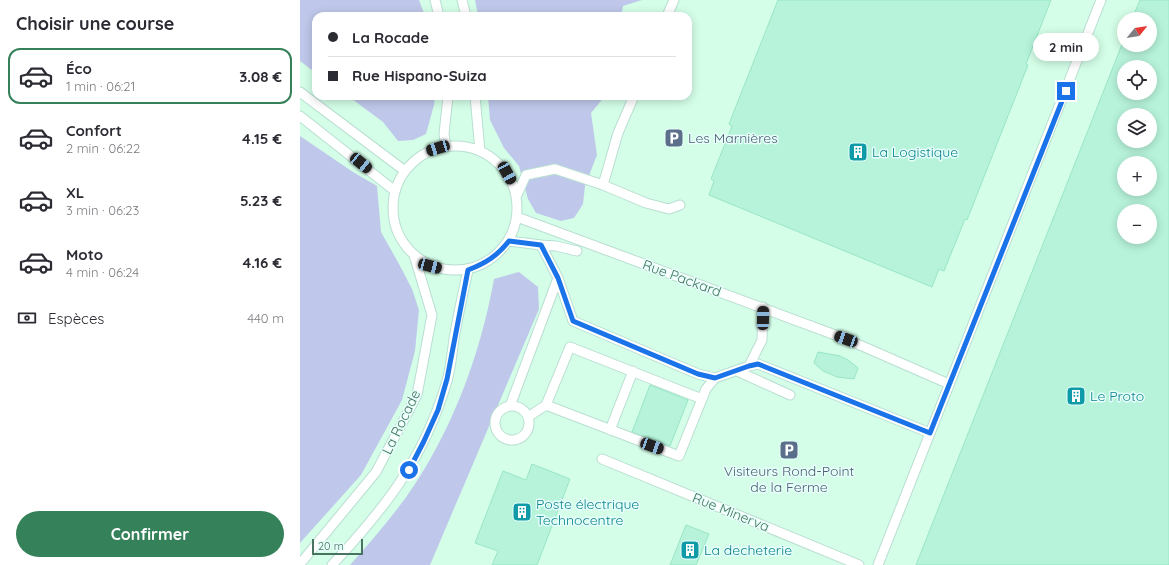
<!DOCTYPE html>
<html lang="fr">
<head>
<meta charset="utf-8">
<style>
  :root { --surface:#fff; --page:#f2f2f3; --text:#2b2b33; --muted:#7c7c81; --line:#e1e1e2; --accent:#35815a }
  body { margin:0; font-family:Quicksand,sans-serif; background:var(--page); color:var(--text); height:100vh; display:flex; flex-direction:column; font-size:15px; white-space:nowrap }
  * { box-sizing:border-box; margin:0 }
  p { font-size:13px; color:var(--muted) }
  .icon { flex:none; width:22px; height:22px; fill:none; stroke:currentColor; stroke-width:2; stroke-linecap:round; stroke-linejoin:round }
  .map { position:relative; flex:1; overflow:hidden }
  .side { display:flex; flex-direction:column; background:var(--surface); width:300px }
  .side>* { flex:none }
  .hud { position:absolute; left:12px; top:12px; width:380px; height:88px; border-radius:12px; box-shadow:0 2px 10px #0003; display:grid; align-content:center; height:88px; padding:0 16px; background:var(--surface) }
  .needle { width:26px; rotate:60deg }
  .tools { position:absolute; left:817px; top:12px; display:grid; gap:8px }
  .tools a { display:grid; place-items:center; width:40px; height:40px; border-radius:50%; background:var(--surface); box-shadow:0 2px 10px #0003; font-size:20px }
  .scale { position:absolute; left:12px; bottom:10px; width:51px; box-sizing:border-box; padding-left:4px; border:2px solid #477460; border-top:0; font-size:11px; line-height:14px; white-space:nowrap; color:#477460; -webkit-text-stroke:3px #e7fffa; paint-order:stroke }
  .end { position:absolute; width:18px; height:18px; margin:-9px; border:5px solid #1a73e8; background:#fff; box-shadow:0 0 0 2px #fff }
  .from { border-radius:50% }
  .bubble { position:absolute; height:28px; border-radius:14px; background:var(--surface); box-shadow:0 2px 10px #0003; font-size:13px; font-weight:700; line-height:28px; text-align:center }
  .car { position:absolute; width:12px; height:24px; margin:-12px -6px; border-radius:5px; box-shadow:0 0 3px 1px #0007; background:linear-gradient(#222 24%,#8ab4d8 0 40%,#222 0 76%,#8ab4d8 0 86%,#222 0) }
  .hud b { display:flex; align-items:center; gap:14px; height:38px; font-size:15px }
  .hud b+b { border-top:1px solid var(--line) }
  .hud i { width:10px; height:10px; background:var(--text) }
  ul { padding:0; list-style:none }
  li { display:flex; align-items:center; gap:12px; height:56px; margin:0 8px 6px; padding:0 8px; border:2px solid transparent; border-radius:12px }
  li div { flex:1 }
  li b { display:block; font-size:15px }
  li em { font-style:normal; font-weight:700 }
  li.selected { border-color:var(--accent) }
  li>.icon { width:36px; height:36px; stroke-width:1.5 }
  h2 { padding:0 16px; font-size:18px; line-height:48px }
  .pay { display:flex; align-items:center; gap:10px; height:44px; padding:0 16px; font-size:15px }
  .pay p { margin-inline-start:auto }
  .cta { display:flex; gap:8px; margin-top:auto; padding:8px 16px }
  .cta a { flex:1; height:46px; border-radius:24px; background:var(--accent); color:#fff; font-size:16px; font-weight:700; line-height:46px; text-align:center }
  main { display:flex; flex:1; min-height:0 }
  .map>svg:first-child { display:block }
  .commercial { fill:#d4fee8; fill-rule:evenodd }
  .green { fill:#bfc8ea }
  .building { fill:#b7f3db; stroke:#97e6c5; fill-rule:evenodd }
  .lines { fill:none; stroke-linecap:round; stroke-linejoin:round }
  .service-casing { stroke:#b9ded2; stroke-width:11 }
  .service { stroke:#fff; stroke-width:9 }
  .route { stroke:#1a73e8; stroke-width:5 }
  .labels { text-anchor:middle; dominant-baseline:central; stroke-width:3; stroke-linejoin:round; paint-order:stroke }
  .service-label { font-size:14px; fill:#4e5e75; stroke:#e7fffa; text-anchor:start }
  .culture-label { font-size:14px; fill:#0d838f; stroke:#e7fffa; text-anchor:start }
  .street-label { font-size:14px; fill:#477460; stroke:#e7fffa }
</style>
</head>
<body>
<main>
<section class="side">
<h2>Choisir une course</h2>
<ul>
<li class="selected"><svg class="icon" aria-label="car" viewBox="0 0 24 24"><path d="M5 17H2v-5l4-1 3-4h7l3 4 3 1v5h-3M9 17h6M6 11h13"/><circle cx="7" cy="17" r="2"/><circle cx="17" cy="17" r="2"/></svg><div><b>Éco</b><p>1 min · 06:21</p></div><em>3.08 €</em></li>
<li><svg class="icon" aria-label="car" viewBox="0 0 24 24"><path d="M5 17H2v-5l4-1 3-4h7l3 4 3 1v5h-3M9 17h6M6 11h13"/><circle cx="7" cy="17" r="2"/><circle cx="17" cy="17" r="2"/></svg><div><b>Confort</b><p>2 min · 06:22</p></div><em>4.15 €</em></li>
<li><svg class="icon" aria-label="car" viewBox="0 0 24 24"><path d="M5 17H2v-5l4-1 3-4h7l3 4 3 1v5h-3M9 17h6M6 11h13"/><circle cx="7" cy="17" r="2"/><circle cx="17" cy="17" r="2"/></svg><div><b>XL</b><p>3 min · 06:23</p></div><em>5.23 €</em></li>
<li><svg class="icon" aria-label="car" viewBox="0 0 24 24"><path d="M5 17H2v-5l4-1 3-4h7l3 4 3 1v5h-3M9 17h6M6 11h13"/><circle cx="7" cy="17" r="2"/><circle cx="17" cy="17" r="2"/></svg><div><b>Moto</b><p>4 min · 06:24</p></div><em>4.16 €</em></li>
</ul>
<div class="pay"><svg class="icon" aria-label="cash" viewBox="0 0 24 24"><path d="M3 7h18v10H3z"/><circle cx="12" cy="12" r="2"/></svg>Espèces<p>440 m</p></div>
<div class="cta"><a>Confirmer</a></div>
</section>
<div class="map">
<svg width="869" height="565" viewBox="0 0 869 565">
  <rect width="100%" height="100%" fill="#e0fdf7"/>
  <path class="commercial" d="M0 0H869V565H0ZM16 16H388V96H16ZM824 19H850V45H824ZM824 67H850V93H824ZM824 115H850V141H824ZM824 163H850V189H824ZM824 211H850V237H824Z"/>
  <path class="green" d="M0 0H119L125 16H16V73L0 61Z
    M175 0H342L323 6 321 16H178Z
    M48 96H135L134 105 126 134 113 140 98 141 83 122Z
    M188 96H305L291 113 297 155 285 186 283 204 274 218 261 221 236 213 228 199 219 166 204 148 190 120Z
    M0 136 53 172 77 186 81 232 99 264 112 289 119 310 115 351 102 400 61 475 0 543Z
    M219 272 238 287 239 309 130 565H50C73 539 96 513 115 484 155 423 181 351 194 279Z"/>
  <path class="building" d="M478 0H751L726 64 728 65 667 220 665 219 644 271 639 269 632 287 409 195 414 181 411 179 432 126 429 124Z
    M840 0H869V565H616L823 42 824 45H850V19H832ZM824 67H850V93H824ZM824 115H850V141H824ZM824 163H850V189H824ZM824 211H850V237H824Z
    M518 352 540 356 548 360 558 368 554 379 537 377 523 371 514 363Z
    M350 385 388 400 370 446 332 432Z
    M232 464 270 479 237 565H192L198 551 175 543 203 471 226 480Z
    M386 525 409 534 396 565H370Z"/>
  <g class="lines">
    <defs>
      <path id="service" d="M135 0 139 16
        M162 0 166 16
        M367 16 374 0
        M0 92 105 171
        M175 96 180 151
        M0 116 95 191
        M93 208a62 62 0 1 1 124 0a62 62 0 1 1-124 0Z
        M146 146 144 134 148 96
        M303 185 318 133 334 96
        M217 195 226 175 255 169 303 185 346 203 369 209 380 205
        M217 217 546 339 649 384
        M209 241 241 245 258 278 273 321 398 374 415 378 449 366 458 364 630 433
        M241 245 256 246 277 251
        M449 366 462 340 463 307
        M437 371 490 395
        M246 405 379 456 406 389 415 378
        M210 406 258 278
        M195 423a17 17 0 1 1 34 0a17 17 0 1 1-34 0Z
        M228 417 246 405 270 347 402 399
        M310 430 333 371
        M302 459 559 565
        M0 564 76 472 117 395 132 315 114 255
        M32 565C86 507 124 459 147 381 151 367 152 352 154 339 158 315 163 293 168 270
        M578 565 801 0"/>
    </defs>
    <use href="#service" class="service-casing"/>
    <use href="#service" class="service"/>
  </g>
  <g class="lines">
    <path class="route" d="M109 470 124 441 138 410 147 379 168 270C186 263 197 256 209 241L241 245 258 278 273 321 398 374 415 378 449 366 458 364 630 433 766 91"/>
  </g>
  <defs>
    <symbol id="parking-square" viewBox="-11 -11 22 22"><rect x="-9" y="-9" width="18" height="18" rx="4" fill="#5c6f8a" stroke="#e7fffa"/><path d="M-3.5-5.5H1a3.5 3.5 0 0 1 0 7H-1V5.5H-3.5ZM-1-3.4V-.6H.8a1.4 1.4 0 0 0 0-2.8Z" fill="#fff"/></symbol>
    <symbol id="building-square" viewBox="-11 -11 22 22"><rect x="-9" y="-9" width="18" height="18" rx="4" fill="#0f9aa8" stroke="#e7fffa"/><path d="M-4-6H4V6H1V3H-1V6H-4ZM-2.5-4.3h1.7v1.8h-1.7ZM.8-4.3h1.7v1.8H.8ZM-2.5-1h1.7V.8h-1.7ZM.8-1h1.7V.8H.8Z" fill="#fff"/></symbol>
  </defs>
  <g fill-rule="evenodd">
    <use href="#parking-square" x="363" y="127" width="22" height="22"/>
    <use href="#building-square" x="547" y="141" width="22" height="22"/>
    <use href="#building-square" x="765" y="385" width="22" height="22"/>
    <use href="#parking-square" x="478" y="439" width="22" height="22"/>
    <use href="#building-square" x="211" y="501" width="22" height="22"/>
    <use href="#building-square" x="379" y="539" width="22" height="22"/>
  </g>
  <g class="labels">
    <g class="service-label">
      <text x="388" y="138">Les Marnières</text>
      <text x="489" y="471" text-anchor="middle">Visiteurs Rond-Point<tspan x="489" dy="16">de la Ferme</tspan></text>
    </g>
    <g class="culture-label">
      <text x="572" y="152">La Logistique</text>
      <text x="790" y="396">Le Proto</text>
      <text x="236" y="504">Poste électrique<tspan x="236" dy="16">Technocentre</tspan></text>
      <text x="404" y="550">La decheterie</text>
    </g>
    <g class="street-label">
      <text transform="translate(382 278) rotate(20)">Rue Packard</text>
      <text transform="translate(101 422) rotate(-64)">La Rocade</text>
      <text transform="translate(431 512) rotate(22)">Rue Minerva</text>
    </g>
  </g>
</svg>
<div class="tools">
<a><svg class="needle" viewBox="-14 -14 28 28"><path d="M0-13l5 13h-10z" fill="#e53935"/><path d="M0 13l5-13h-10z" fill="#7c7c81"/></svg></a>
<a><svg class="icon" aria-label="locate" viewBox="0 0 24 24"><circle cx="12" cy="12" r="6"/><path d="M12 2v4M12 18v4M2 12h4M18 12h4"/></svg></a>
<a><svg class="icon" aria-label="layers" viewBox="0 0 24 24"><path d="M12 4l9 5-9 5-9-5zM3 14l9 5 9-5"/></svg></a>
<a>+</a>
<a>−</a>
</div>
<div class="scale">20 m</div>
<i class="end from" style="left:109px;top:470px"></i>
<i class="end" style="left:766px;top:91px"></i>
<div class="bubble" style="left:733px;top:33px;width:66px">2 min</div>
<i class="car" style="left:138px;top:148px;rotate:253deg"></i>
<i class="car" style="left:61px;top:163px;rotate:129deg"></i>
<i class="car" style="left:207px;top:173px;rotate:151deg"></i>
<i class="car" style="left:130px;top:266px;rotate:105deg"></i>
<i class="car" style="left:463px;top:318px;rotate:1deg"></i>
<i class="car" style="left:546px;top:339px;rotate:290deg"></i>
<i class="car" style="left:352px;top:446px;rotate:110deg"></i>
<div class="hud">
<b><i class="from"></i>La Rocade</b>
<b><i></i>Rue Hispano-Suiza</b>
</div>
</div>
</main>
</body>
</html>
